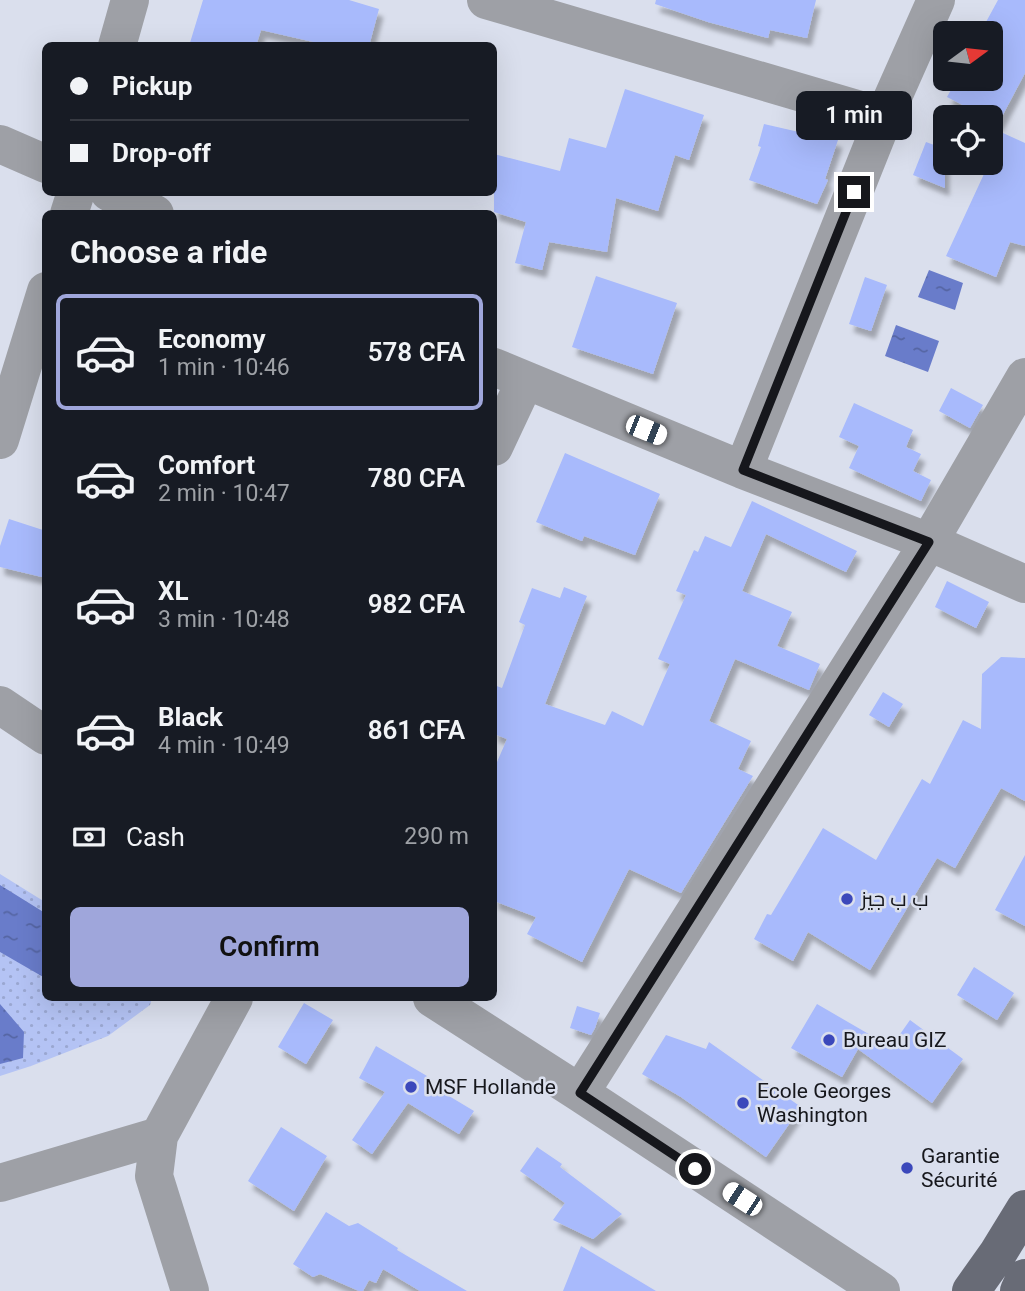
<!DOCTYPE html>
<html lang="en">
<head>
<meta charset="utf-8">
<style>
  :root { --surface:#171b24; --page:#20242c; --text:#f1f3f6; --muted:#9ea1a6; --line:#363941; --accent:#9fa6db }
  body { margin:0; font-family:Roboto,Cairo,sans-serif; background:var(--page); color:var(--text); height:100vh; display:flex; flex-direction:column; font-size:26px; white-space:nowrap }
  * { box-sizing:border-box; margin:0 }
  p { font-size:23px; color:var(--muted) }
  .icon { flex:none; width:38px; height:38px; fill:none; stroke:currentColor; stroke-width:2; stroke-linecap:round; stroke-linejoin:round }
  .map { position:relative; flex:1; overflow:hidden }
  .drawer { position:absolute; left:42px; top:210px; width:455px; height:791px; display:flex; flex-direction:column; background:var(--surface); border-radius:10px; box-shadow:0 7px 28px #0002 }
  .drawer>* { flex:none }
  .banner { position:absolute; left:42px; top:42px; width:455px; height:154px; border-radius:10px; box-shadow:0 7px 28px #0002; display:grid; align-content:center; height:154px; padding:0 28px; background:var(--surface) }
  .needle { width:46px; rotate:75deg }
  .controls { position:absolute; left:933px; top:21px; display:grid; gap:14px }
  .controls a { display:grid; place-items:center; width:70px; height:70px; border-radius:10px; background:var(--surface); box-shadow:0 7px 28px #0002; font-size:35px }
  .end { position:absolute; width:32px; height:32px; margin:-16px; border:9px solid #16171c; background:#fff; box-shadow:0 0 0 4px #fff }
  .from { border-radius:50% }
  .bubble { position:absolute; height:49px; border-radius:10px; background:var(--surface); box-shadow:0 7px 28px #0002; font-size:23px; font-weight:600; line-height:49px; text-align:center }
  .car { position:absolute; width:21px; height:42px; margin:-21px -10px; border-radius:9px; box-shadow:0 0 5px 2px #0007; background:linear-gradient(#fff 24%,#345 0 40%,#fff 0 76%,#345 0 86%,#fff 0) }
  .banner b { display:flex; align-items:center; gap:24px; height:66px; font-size:26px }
  .banner b+b { border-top:2px solid var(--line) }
  .banner i { width:18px; height:18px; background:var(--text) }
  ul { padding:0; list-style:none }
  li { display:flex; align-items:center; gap:21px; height:116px; margin:0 14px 10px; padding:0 14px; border:4px solid transparent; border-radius:10px }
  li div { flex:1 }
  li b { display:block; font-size:26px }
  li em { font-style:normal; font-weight:600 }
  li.selected { border-color:var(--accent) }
  li>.icon { width:63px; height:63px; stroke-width:1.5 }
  h2 { padding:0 28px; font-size:32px; line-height:84px }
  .pay { display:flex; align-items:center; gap:18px; height:77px; padding:0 28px; font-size:26px }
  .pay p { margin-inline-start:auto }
  .primary-button { display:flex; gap:14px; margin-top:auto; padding:14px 28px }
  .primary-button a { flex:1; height:80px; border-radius:10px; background:var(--accent); color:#111; font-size:28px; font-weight:600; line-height:80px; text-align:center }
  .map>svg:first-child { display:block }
  .grass { fill:url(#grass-dots) }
  .water { fill:url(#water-ripples) }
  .building { fill:#a8bafc; filter:url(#shadow) }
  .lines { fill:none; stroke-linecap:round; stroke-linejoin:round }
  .minor { stroke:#9ea0a6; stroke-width:38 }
  .major { stroke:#686b76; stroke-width:38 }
  .route { stroke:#16171c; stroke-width:9 }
  .poi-dot { fill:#3b48bb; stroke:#dadfed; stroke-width:2.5 }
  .labels { text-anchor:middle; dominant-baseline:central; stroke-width:5; stroke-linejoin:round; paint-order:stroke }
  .poi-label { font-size:21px; fill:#16171c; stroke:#dadfed; text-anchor:start }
</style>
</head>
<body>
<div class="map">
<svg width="1025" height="1291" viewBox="0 0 1025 1291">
  <defs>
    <pattern id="grass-dots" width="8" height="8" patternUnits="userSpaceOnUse" patternTransform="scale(1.75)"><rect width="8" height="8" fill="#b4c3f4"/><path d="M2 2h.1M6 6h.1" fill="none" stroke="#9aa7d1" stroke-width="1.8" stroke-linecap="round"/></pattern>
    <pattern id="water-ripples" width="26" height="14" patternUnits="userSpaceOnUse" patternTransform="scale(1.75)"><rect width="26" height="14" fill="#697cca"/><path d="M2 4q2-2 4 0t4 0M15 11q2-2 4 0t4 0" fill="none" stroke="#5565a3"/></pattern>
    <filter id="shadow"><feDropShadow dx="4.5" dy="8" stdDeviation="2" flood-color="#0004"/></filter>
  </defs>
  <rect width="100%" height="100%" fill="#dadfed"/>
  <path class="grass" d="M0 874 45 902 46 998H152L150 1005 108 1036 31 1066 0 1076Z"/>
  <path class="water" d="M929 270 963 283 955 310 918 297Z
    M896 325 939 341 928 372 885 356Z
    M0 885 45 913V978L0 952Z
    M0 1004 24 1032 23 1058 0 1064Z"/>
  <path class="building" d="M203 0H349L379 9 369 46H331L261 30 256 46H189Z
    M656 0H816L807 38 770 30 768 38 708 22 655 4Z
    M998 0H1025V73L998 124 990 120V117H986L947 97 957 79H990V33H980Z
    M625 89 704 115 689 160 675 155 658 211 616 198 607 252 549 242 542 270 515 263 526 222 494 212V154L560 171 569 138 606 148Z
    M764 124 812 135 813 132 838 140 825 179 828 180 817 204 749 180 761 147 758 146Z
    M1003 133 1025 143V246L1010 242 996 277 946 256Z
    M926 142 945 149V188L913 175Z
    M596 276 677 303 653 374 572 347Z
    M865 277 887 285 871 331 849 324Z
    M951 388 983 405 970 428 939 411Z
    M854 403 913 430 906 447 921 454 913 471 931 480 921 501 849 468 859 446 839 437Z
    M565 453 660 494 635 555 584 536 582 541 536 522Z
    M752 501 857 551 846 572 766 534 742 591 792 612 777 646 820 664 809 690 735 659 709 721 751 741 738 769 753 776 681 893 629 869 582 962 527 934 536 917 494 901V769L507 739 494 734V685L502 688 525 625 519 622 532 588 560 598 564 587 587 596 545 704 605 725 612 711 643 726 670 664 658 659 686 595 676 591 694 550 698 552 705 536 731 547Z
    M9 519 46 531V578L0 567V546Z
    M947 581 989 602 976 628 935 607Z
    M1001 657 1025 658V801L1001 788 955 868 937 858 870 970 808 932 793 961 754 939 767 914 771 915 823 828 876 860 922 779 930 784 963 720 981 729 982 674Z
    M883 692 903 704 889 727 869 715Z
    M1025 855V926L995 910Z
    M974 967 1014 993 997 1020 957 995Z
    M304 1003 333 1020 306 1064 278 1047Z
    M817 1004 891 1047 910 1020 963 1059 932 1103 858 1049 842 1077 791 1048Z
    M577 1006 600 1013 595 1028 591 1035 570 1028Z
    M666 1035 706 1049 709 1042 801 1107 766 1157 681 1097 642 1074Z
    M376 1046 427 1076 424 1081 474 1111 459 1134 408 1103 372 1154 352 1140 385 1092 359 1078Z
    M281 1127 327 1156 294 1211 248 1181Z
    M537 1147 562 1164 560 1167 622 1214 593 1239 553 1220 565 1203 520 1171Z
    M326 1212 349 1226 358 1223 398 1248 397 1250 467 1291H420L383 1269 376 1283 369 1280 363 1291H359L320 1274 313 1277 293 1264Z
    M581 1246 656 1291H563Z"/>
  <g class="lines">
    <path class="minor" d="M486 0 884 117
      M117 46 130 0
      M0 144 46 164
      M109 192 155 214
      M69 214 76 192
      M494 367 743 470 929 542 1025 584
      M0 440 46 291
      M494 447 525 381
      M743 470 884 117 936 0
      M0 705 46 736
      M432 998 580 1093 881 1291
      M580 1093 929 542 1025 377
      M0 1183 159 1136
      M190 1291 154 1176 159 1136 234 998"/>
    <path class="major" d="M971 1291 998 1253 1025 1209
      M1019 1291 1025 1278"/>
  </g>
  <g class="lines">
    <path class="route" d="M695 1169 580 1093 929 542 743 470 854 192"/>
  </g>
  <g class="poi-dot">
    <circle cx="847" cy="899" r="7"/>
    <circle cx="829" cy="1040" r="7"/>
    <circle cx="411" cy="1087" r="7"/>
    <circle cx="743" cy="1103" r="7"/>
    <circle cx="907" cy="1168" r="7"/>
  </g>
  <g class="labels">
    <g class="poi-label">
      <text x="861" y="899">ب ب جيز</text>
      <text x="843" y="1040">Bureau GIZ</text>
      <text x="425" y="1087">MSF Hollande</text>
      <text x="757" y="1091">Ecole Georges<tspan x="757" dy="24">Washington</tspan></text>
      <text x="921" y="1156">Garantie<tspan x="921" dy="24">Sécurité</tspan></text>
    </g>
  </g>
</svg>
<div class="controls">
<a><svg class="needle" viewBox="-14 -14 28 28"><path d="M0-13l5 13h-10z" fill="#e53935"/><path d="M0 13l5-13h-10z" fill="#9ea1a6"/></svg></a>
<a><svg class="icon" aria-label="locate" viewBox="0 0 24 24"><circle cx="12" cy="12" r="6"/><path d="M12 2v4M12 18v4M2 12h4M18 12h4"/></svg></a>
</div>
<i class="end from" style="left:695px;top:1169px"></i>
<i class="end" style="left:854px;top:192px"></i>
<div class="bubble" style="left:796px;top:91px;width:116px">1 min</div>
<i class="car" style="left:646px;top:430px;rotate:112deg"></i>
<i class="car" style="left:742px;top:1199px;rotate:303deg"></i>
<div class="banner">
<b><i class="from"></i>Pickup</b>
<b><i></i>Drop-off</b>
</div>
<section class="drawer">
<h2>Choose a ride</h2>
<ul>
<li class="selected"><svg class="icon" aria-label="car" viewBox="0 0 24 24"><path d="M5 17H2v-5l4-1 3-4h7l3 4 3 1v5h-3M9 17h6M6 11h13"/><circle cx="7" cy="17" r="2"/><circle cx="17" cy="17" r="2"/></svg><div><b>Economy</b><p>1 min · 10:46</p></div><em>578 CFA</em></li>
<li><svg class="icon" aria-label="car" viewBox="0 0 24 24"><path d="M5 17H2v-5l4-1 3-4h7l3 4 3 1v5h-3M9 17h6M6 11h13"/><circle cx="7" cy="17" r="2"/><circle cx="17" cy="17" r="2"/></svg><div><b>Comfort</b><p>2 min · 10:47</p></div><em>780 CFA</em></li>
<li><svg class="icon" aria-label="car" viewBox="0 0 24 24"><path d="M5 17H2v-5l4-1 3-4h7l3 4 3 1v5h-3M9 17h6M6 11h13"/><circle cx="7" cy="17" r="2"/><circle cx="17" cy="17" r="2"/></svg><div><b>XL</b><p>3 min · 10:48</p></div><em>982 CFA</em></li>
<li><svg class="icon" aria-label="car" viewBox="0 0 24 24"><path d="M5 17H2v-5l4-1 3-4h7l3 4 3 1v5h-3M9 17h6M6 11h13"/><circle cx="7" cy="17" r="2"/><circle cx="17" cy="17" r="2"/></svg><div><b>Black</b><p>4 min · 10:49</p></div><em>861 CFA</em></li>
</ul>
<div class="pay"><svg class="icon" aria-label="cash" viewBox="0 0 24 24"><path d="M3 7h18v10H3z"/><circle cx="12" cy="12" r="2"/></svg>Cash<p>290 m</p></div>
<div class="primary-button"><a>Confirm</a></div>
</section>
</div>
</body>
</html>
